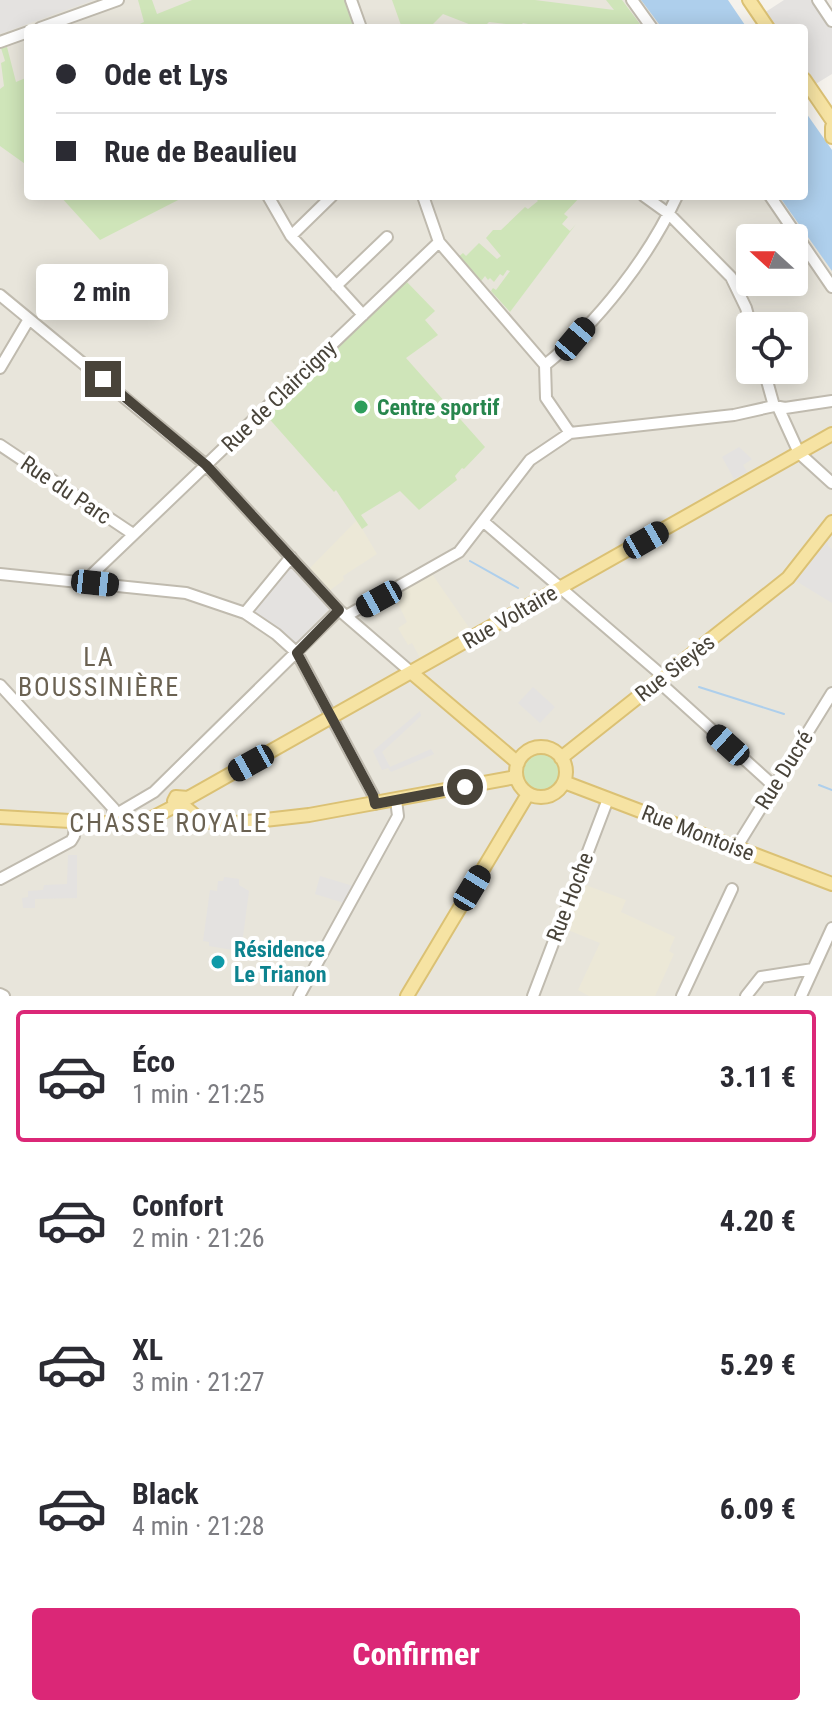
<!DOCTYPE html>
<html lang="fr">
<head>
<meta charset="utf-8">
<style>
  :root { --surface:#fff; --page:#f7f7f7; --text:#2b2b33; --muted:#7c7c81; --line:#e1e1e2; --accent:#db2777 }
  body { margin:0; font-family:"Roboto Condensed",sans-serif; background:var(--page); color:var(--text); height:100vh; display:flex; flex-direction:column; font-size:30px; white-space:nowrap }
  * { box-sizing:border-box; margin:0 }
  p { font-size:26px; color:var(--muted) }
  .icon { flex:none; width:44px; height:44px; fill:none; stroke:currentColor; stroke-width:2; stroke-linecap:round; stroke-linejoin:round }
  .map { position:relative; height:996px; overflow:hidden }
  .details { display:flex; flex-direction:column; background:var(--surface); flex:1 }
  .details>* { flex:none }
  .hud { position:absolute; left:24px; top:24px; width:784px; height:176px; border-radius:8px; box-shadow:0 4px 20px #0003; display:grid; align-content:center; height:176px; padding:0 32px; background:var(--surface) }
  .needle { width:52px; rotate:291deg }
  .controls { position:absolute; left:736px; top:224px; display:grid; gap:16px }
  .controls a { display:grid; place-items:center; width:72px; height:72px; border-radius:8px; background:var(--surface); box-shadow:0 4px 20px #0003; font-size:40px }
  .end { position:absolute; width:36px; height:36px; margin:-18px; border:10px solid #49443a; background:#fff; box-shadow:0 0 0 4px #fff }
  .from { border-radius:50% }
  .bubble { position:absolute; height:56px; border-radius:8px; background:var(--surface); box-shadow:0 4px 20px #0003; font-size:26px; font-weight:700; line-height:56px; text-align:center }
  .car { position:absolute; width:24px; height:48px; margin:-24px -12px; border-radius:10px; box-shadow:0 0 6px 2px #0007; background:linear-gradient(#222 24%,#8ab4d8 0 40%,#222 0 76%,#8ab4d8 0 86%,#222 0) }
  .hud b { display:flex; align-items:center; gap:28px; height:76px; font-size:30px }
  .hud b+b { border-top:2px solid var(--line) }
  .hud i { width:20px; height:20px; background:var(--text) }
  ul { padding:14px 0 0; list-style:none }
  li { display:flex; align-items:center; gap:24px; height:132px; margin:0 16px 12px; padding:0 16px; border:4px solid transparent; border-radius:8px }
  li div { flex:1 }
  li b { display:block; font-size:30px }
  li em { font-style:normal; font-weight:700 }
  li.on { border-color:var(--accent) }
  li>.icon { width:72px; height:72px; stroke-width:1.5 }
  .button { display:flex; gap:16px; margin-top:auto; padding:16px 32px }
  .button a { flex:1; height:92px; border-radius:8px; background:var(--accent); color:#fff; font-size:32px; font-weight:700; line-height:92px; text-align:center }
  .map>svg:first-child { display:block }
  .residential { fill:#e8e5db; fill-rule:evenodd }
  .education { fill:#ece8d7 }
  .green { fill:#cfe5b9 }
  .parking { fill:#e4e2e0 }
  .water { fill:#aecfec }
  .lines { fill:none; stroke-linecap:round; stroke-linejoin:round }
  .stream { stroke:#aecfec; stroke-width:2 }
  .minor-casing { stroke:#c0bbaf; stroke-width:14 }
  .major-casing { stroke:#dbc174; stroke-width:16 }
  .minor { stroke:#fff; stroke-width:10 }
  .major { stroke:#f6e3a3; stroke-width:12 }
  .route { stroke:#49443a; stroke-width:10 }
  .leisure-dot { fill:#2e9e5b; stroke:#fff; stroke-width:3 }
  .culture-dot { fill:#0f9aa8; stroke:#fff; stroke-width:3 }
  .labels { text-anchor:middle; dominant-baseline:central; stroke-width:8; stroke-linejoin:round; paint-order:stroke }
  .street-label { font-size:22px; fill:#49443a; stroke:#fff }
  .leisure-label { font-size:22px; font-weight:bold; fill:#27864d; stroke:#fff; text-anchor:start }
  .culture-label { font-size:22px; font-weight:bold; fill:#0d838f; stroke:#fff; text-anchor:start }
  .quarter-label { font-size:26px; letter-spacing:2px; fill:#6b6252; stroke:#fff }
</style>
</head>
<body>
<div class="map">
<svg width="832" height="996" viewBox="0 0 832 996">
  <rect width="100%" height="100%" fill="#f5f2ec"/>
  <path class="residential" d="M0 0H692L710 28H28V196H804L832 210V996H0ZM750 238H794V282H750ZM750 326H794V370H750Z"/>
  <path class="education" d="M357 520 377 554 343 576 344 580 329 591 309 569Z
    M432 574 470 629 420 658 412 643 408 645 398 628 407 622 394 595Z
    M580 883 626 900 621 912 675 937 669 951 674 954 655 996H589L578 990 600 943 563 928Z"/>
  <path class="green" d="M138 0H152L157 14 192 0H345L356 28H131L144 22Z
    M392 0H535L614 10 606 0H622L643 28H549L523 23 518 28H508L506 24 489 22 483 28H479L443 14 429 28H402Z
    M7 47 16 82 28 77V166L0 146V89L4 86 1 63 5 61 1 48Z
    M60 196H186L100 240Z
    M533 196H581L564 214 568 217 562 224 570 231 576 224 510 312 491 291 493 288 496 290 510 271 507 270 503 276 500 274 494 282 490 278 488 280 485 276 479 284 457 258 463 253 466 256 479 243 497 259 501 256 486 238 493 230H501L525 207 528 209 538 201Z
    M405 280 435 311 425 320 438 335 406 358 485 447 464 469 462 468 455 476 457 480 419 510 400 491 361 515 368 525 362 529 336 490 334 492 265 414Z
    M523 772a18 18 0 1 1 36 0a18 18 0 1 1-36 0Z"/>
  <path class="parking" d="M0 0H94L0 34Z
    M784 0H818L832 21V74L814 85 804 71V28H775L764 13Z
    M739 447 752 459 743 465 747 472 734 479 722 457Z
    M827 539 828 546 832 549V603L796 581Z
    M291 564 328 602 330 608 295 644 253 613 254 607Z
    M533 687 555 707 540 723 518 703Z
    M420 711 421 716 382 752 390 767 431 749 434 754 391 772 388 768 382 770 373 751Z
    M68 855H77V898L35 899V908H23L22 898 28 897V891L43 890 44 885 67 884Z
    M320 876 353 886 344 903 315 894Z
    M224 877 239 879V885L249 891 242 944 235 943 233 950 209 946V942L203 941 210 890 217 891 218 881H223Z"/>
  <path class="water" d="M641 0H728L747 28H662Z
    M804 110 832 150V271L779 196H804Z"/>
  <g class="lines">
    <path class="stream" d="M470 561 518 588
      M699 687 784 714
      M819 785 832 790"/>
    <defs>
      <path id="minor" d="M351 0 361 28
        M632 0 652 28
        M818 0 832 21
        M40 28 118 0
        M0 42 28 32
        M268 196 291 236 363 315
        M423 196 439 242 545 365 546 398 570 433
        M644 196 669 214 731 277 746 308 751 326
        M770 196 832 287
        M291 236 332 196
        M336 286 387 237
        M0 295 206 465 339 610 412 673
        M545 365C598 323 649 257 677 196
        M0 368 29 319
        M764 370 774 406
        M778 407 799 453 832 483
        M0 445 133 534
        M484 522 664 677
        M0 574 186 593 245 613 276 634 297 653 373 795 375 804
        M84 582 439 242
        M245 613 291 557
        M346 616 459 552 530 460 570 433 734 415 774 406 785 408 832 401
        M658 681 775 787
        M0 685 114 809 113 817
        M113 812H120L154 792 339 610
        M736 848 832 693
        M0 879 71 841 74 836 75 821
        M0 994 4 996
        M299 996 398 816 396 800
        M533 996 608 799
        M682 996 732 889
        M746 996 761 977 813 969
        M801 996 832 928"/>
      <path id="major" d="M749 0 768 28
        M804 79 832 120
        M832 127V137
        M412 673 518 763
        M516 772a25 25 0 1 1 50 0a25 25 0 1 1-50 0Z
        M561 758 788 578 832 522
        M564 782 832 884
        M175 806 174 801 176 797 188 798 832 434
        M185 807 200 820 223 824 247 822 309 815 516 777
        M0 817 105 823 135 822 152 818 175 806 180 809
        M407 996 528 794"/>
    </defs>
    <use href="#minor" class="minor-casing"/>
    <use href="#major" class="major-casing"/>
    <use href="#minor" class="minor"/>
    <use href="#major" class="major"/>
  </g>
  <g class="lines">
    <path class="route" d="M103 379 206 465 339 610 297 653 373 795 375 804 465 787"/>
  </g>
  <circle class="leisure-dot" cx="361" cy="407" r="8"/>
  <circle class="culture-dot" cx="218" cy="962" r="8"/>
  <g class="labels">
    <g class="street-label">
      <text transform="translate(279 396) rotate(-44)">Rue de Claircigny</text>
      <text transform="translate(66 490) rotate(34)">Rue du Parc</text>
      <text transform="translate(510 617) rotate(-30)">Rue Voltaire</text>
      <text transform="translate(675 668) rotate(-38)">Rue Sieyès</text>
      <text transform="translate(784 770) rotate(-58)">Rue Ducré</text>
      <text transform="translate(698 833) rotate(21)">Rue Montoise</text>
      <text transform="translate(570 897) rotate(-69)">Rue Hoche</text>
    </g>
    <g class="leisure-label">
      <text x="377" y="407">Centre sportif</text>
    </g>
    <g class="culture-label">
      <text x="234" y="949">Résidence<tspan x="234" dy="25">Le Trianon</tspan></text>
    </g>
    <g class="quarter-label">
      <text x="99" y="657">LA<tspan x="99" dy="30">BOUSSINIÈRE</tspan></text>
      <text x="169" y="823">CHASSE ROYALE</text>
    </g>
  </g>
</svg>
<div class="controls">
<a><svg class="needle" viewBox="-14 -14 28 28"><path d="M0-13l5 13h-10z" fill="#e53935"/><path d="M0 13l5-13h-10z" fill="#7c7c81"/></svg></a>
<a><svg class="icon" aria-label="locate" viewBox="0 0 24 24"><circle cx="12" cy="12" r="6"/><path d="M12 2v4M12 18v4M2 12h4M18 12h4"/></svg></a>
</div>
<i class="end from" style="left:465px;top:787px"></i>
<i class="end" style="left:103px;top:379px"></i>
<div class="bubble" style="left:36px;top:264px;width:132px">2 min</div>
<i class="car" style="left:575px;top:339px;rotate:40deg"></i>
<i class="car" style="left:646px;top:540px;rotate:60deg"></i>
<i class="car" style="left:95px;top:583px;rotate:96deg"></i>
<i class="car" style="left:379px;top:599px;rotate:241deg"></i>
<i class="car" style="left:728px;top:745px;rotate:312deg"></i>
<i class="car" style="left:251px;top:763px;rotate:241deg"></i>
<i class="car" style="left:472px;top:888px;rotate:31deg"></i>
<div class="hud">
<b><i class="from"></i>Ode et Lys</b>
<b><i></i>Rue de Beaulieu</b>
</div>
</div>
<section class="details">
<ul>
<li class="on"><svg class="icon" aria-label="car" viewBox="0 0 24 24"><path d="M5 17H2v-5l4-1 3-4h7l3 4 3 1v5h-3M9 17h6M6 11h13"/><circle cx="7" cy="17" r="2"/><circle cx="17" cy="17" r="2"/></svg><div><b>Éco</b><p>1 min · 21:25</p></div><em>3.11 €</em></li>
<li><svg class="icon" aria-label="car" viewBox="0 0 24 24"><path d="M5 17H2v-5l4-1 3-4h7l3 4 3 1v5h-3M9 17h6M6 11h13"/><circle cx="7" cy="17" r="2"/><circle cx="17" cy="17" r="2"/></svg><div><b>Confort</b><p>2 min · 21:26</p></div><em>4.20 €</em></li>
<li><svg class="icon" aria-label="car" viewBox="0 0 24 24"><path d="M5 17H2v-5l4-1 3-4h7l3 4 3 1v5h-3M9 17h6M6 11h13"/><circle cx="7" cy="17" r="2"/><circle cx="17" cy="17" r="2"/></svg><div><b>XL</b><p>3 min · 21:27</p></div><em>5.29 €</em></li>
<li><svg class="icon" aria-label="car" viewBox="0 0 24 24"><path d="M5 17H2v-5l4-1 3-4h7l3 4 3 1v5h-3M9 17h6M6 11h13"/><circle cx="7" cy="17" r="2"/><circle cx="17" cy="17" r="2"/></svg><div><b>Black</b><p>4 min · 21:28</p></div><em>6.09 €</em></li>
</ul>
<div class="button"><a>Confirmer</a></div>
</section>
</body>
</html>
